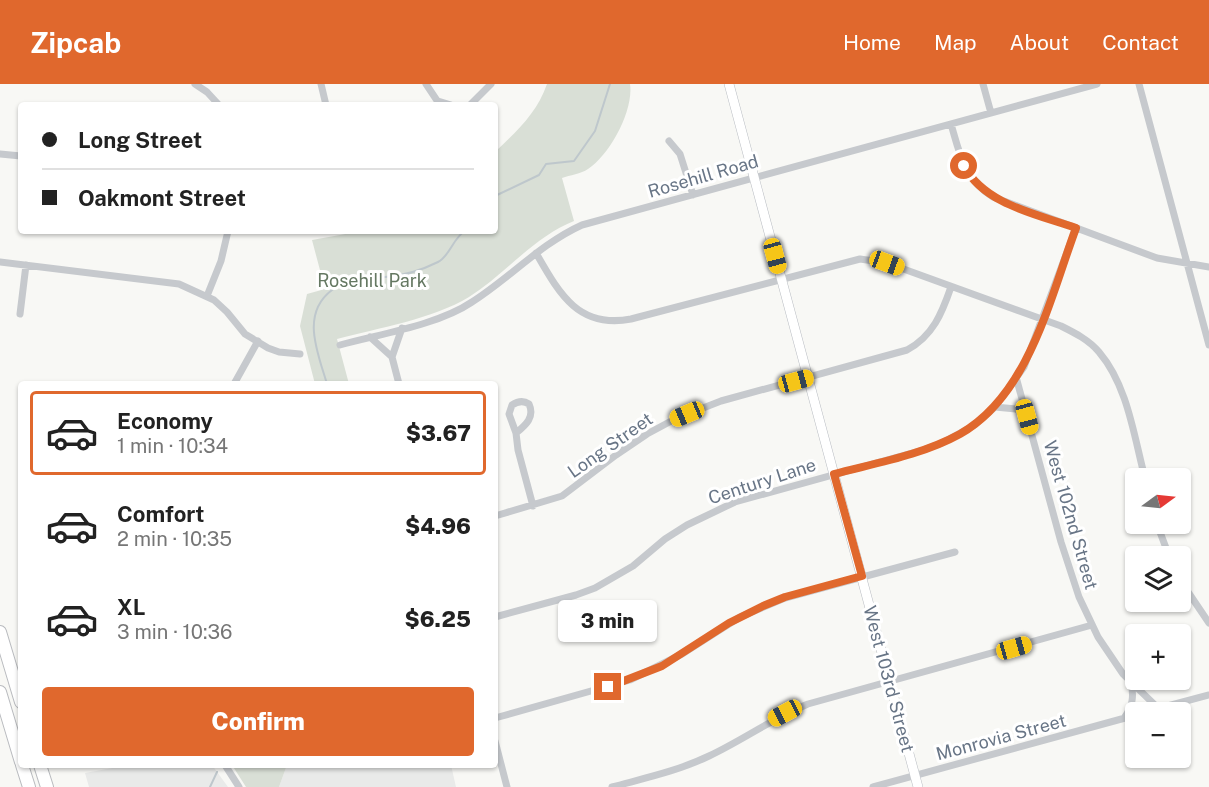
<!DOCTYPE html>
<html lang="en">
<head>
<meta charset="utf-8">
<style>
  :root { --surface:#fff; --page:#f6f6f6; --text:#222; --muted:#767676; --line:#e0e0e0; --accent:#e0682d }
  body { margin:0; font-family:"Public Sans",sans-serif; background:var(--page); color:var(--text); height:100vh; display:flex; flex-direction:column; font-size:22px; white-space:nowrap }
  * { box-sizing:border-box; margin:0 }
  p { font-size:20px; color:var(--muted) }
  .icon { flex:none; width:33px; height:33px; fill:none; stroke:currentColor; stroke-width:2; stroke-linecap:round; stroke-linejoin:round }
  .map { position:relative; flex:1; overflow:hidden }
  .sheet { position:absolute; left:18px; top:297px; width:480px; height:387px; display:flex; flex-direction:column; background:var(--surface); border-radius:6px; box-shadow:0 2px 4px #0004 }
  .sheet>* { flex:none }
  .hud { position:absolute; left:18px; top:18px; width:480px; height:132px; border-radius:6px; box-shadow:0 2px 4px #0004; display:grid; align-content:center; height:132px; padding:0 24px; background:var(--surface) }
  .needle { width:39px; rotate:75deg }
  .tools { position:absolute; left:1125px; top:384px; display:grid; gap:12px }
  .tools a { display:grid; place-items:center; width:66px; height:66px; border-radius:6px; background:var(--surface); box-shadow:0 2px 4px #0004; font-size:30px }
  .end { position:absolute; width:27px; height:27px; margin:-14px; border:8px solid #e0682d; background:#fff; box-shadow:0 0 0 3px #fff }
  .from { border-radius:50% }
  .bubble { position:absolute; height:42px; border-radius:6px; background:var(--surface); box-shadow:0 2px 4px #0004; font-size:20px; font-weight:800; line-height:42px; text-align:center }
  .car { position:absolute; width:18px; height:36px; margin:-18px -9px; border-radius:8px; box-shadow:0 0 4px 2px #0007; background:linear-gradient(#f5c518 24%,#345 0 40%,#f5c518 0 76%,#345 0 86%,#f5c518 0) }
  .hud b { display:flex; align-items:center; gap:21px; height:57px; font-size:22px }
  .hud b+b { border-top:2px solid var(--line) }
  .hud i { width:15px; height:15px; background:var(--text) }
  ul { padding:10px 0 0; list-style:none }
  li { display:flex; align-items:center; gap:18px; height:84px; margin:0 12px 9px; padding:0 12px; border:3px solid transparent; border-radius:6px }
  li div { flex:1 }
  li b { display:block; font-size:22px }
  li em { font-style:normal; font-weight:800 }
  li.active { border-color:var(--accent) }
  li>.icon { width:54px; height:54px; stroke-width:1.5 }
  .cta { display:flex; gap:12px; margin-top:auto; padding:12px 24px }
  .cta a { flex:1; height:69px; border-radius:6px; background:var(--accent); color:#fff; font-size:24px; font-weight:800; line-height:69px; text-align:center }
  header { display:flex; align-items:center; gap:36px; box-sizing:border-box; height:84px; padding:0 30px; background:var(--accent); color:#fff }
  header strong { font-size:28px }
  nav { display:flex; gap:33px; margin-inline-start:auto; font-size:21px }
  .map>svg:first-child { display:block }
  .built { fill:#e9eae9 }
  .green { fill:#d9dfd6 }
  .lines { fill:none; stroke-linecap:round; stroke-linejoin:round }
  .stream { stroke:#bec7cc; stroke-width:2 }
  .secondary-casing { stroke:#b8bcc2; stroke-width:10 }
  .highway-casing { stroke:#b9bbbf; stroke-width:14 }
  .street { stroke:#c6c9cd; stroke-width:7 }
  .secondary { stroke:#fff; stroke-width:9 }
  .highway { stroke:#fff; stroke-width:12 }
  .route { stroke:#e0682d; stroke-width:8 }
  .labels { text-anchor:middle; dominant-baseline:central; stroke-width:6; stroke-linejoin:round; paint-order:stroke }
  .street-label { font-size:18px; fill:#687586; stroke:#fff }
  .park-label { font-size:18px; fill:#657862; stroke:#fff }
</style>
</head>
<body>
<header>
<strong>Zipcab</strong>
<nav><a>Home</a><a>Map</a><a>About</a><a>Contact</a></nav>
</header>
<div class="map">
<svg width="1209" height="703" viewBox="0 0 1209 703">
  <rect width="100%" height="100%" fill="#f8f8f5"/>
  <path class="built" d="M129 681H212L228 703H89L85 689Z
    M287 681H451L456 703H279Z"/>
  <path class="green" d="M547 0H630C634 26 610 71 588 85 581 90 570 91 562 94L574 137C534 153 505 190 469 213 433 235 378 244 337 255L349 300H315L300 242 307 210 325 205 312 156 362 147H495V68C517 47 537 29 547 0Z
    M232 681H287L279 703H246Z"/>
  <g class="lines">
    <path class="stream" d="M495 112 539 91 546 80 574 77 595 47 610 0
      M327 300C318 269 300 230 332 206 340 200 351 194 361 193 369 192 377 194 385 193 402 192 422 186 438 178 450 172 453 154 465 147
      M210 703 217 688"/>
    <defs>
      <path id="secondary" d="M729 0 918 703"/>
      <path id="highway" d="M0 548 21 618
        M0 608 21 678
        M22 681 29 703
        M40 681 47 703"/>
    </defs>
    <use href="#secondary" class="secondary-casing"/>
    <use href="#highway" class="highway-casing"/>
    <path class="street" d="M195 0 207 8 219 21
      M321 0 326 21
      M426 0 440 21
      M983 0 991 29
      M1139 0 1209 261
      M438 17 451 21
      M470 21 491 0
      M951 40C960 71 964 95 993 113L1157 174 1209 183
      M669 57 680 70 693 111
      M0 70 21 72
      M536 169C559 209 578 245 631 235L860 175 887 179 1061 242C1075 249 1089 256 1099 268 1128 302 1134 353 1145 394
      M0 178 179 200 214 216 227 228 245 250 268 264 279 268 300 270
      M207 212 221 177 228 147
      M20 230 26 181
      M370 253 392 273 399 300
      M340 261C380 250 438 241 472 218 510 194 540 160 582 141L1097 0
      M392 273 402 244
      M1016 293 1061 458 1079 513 1098 553 1123 590 1159 625
      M234 300 258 257
      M995 323 1016 325 1027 333
      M516 349C526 341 535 333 529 320 523 316 518 317 512 321L509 330 516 349 518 366 533 422
      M495 432 562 412 616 371 647 350 675 335 721 317 907 266C933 252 942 229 951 203
      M1157 440 1169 472
      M1180 496 1209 539
      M495 533 576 511 595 504 633 482 665 455 687 441 735 418 923 366 942 359 973 342 995 323 1024 283 1076 144
      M1145 628 1209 611
      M495 634 630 596 682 570 740 533 785 514 955 468
      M1124 634C1133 622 1134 612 1131 598
      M495 657 507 703
      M225 681 239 703
      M612 703C645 694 678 687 709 672 743 656 773 634 808 620L1092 541
      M873 703 1136 631"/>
    <use href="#secondary" class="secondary"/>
    <use href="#highway" class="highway"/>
  </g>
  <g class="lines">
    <path class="route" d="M608 603 662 582 729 539 763 522 785 513 862 492 834 390C876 379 922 371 960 350 1029 311 1050 214 1076 144 1037 130 985 121 964 82"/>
  </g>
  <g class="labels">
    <g class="street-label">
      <text transform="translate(703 92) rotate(-16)">Rosehill Road</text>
      <text transform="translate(610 361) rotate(-35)">Long Street</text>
      <text transform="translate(762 397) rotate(-18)">Century Lane</text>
      <text transform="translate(1071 431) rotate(74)">West 102nd Street</text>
      <text transform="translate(889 595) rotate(75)">West 103rd Street</text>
      <text transform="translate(1001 653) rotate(-15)">Monrovia Street</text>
    </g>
    <g class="park-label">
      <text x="372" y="196">Rosehill Park</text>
    </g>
  </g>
</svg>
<div class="tools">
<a><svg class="needle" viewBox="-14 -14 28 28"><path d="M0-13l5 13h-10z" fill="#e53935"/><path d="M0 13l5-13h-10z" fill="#767676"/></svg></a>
<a><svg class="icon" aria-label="layers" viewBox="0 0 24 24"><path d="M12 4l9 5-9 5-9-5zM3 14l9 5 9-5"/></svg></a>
<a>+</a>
<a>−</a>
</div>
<i class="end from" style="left:964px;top:82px"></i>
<i class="end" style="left:608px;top:603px"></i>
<div class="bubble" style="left:558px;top:516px;width:99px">3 min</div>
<i class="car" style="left:775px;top:172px;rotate:165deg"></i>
<i class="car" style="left:887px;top:179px;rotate:110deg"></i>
<i class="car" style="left:796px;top:297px;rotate:75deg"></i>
<i class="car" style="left:687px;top:330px;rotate:247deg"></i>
<i class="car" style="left:1027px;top:333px;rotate:165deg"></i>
<i class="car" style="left:1014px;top:564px;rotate:74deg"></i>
<i class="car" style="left:785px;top:629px;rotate:242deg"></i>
<div class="hud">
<b><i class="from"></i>Long Street</b>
<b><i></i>Oakmont Street</b>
</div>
<section class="sheet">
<ul>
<li class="active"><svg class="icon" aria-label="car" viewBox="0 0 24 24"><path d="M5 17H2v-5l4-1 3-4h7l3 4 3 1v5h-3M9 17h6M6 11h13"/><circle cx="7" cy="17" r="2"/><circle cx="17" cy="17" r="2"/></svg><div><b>Economy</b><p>1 min · 10:34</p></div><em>$3.67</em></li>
<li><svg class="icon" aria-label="car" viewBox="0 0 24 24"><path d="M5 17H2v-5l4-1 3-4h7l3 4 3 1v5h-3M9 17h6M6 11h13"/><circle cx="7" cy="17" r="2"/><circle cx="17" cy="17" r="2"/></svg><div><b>Comfort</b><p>2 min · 10:35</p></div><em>$4.96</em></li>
<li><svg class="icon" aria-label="car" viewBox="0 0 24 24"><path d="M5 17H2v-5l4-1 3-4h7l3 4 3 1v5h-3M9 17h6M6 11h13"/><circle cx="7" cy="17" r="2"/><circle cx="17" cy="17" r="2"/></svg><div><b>XL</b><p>3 min · 10:36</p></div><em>$6.25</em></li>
</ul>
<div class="cta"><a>Confirm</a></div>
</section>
</div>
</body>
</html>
